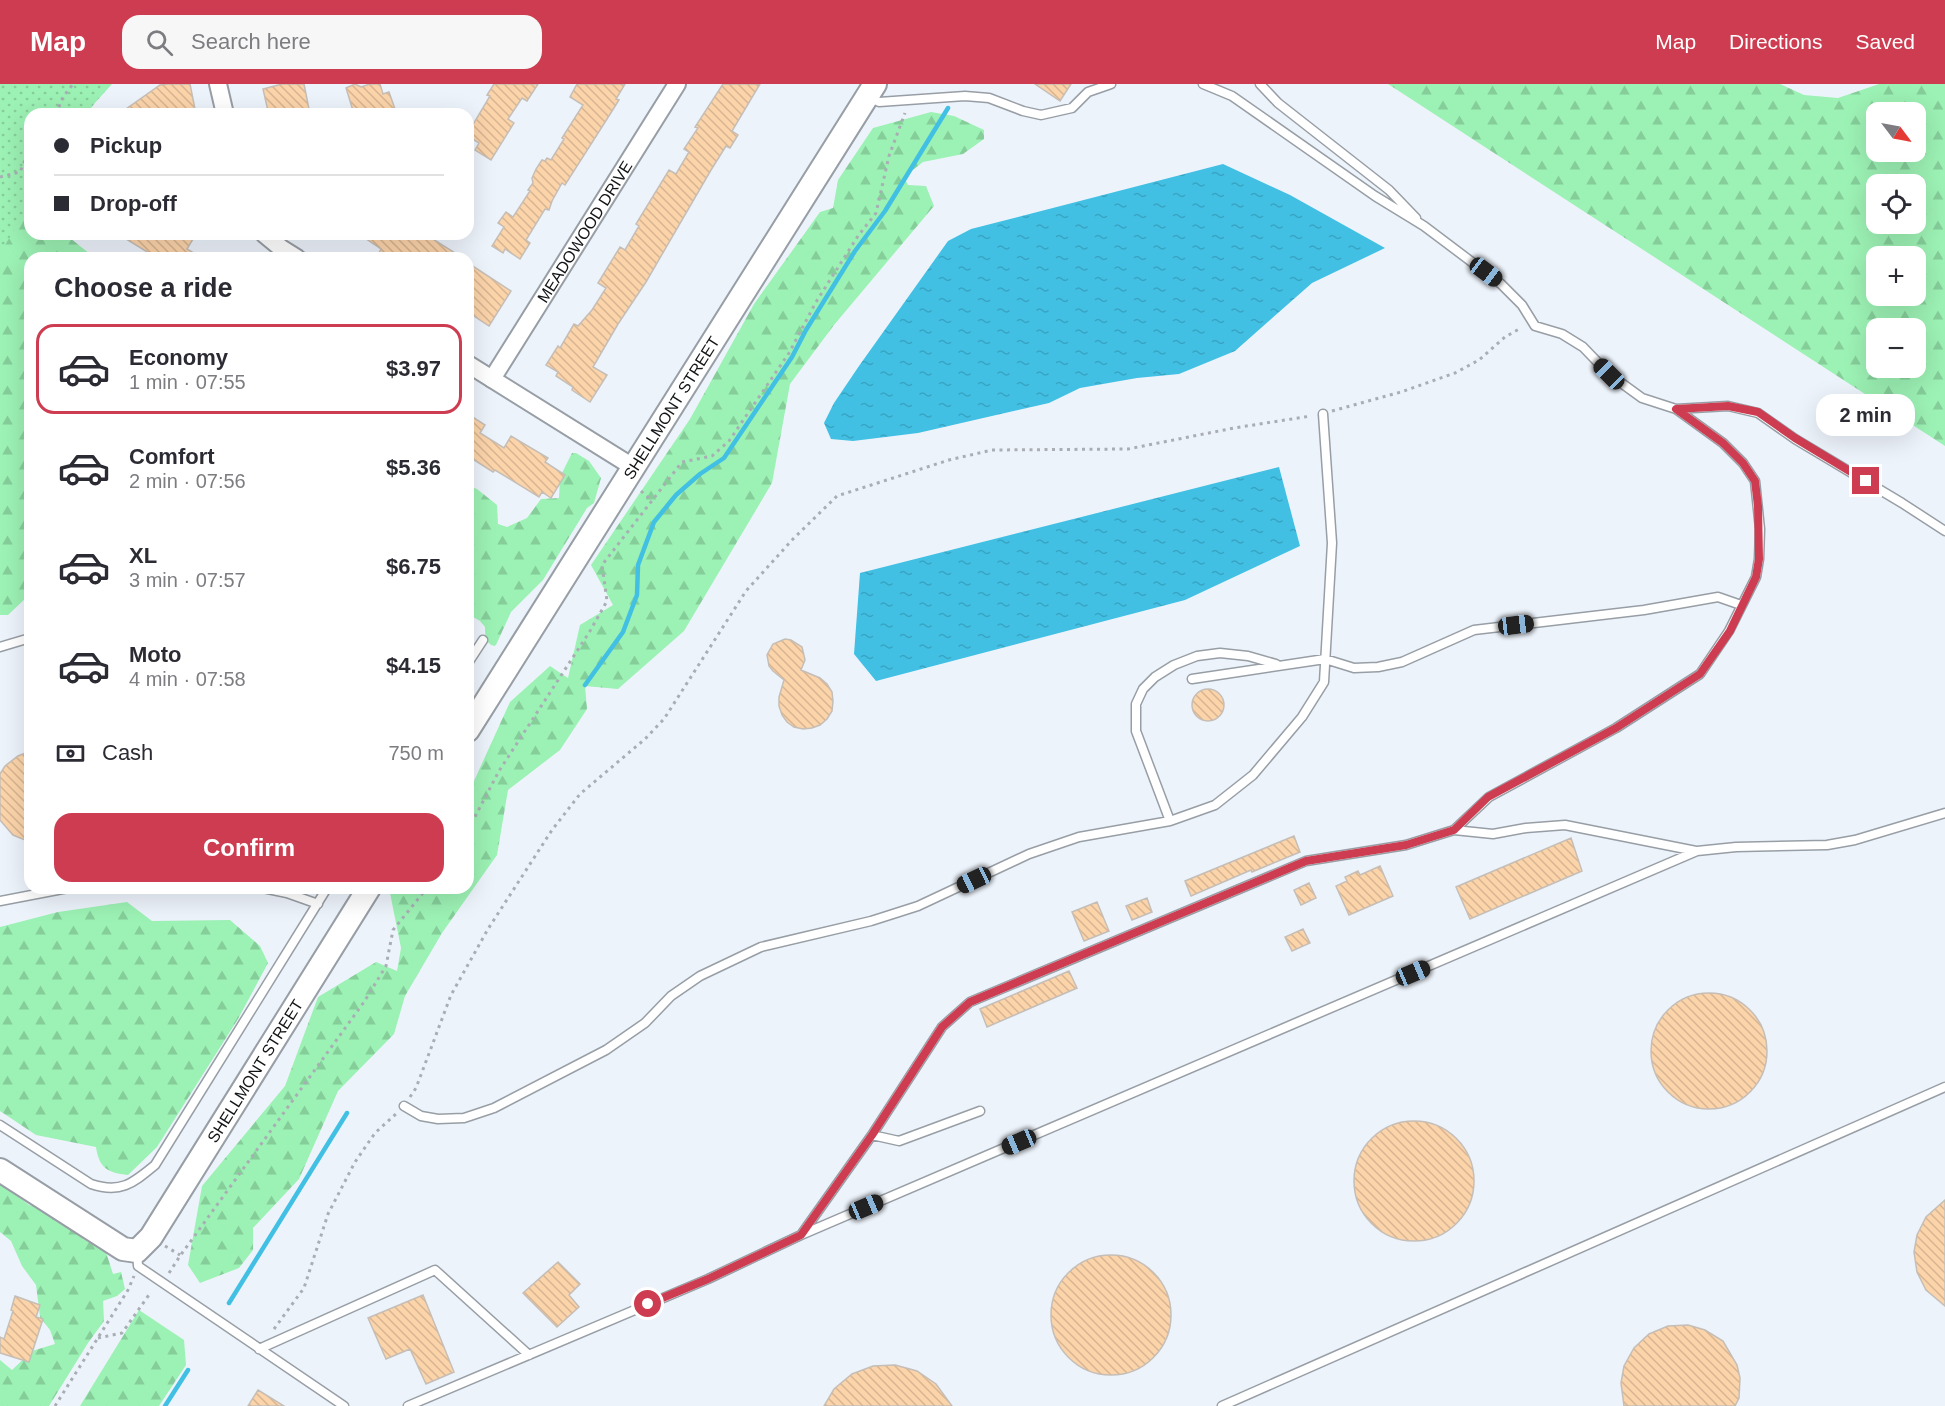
<!DOCTYPE html>
<html lang="en">
<head>
<meta charset="utf-8">
<style>
  :root { --surface:#fff; --page:#f7f7f7; --text:#2b2b33; --muted:#7c7c81; --line:#e1e1e2; --accent:#cd3c50 }
  body { margin:0; font-family:Helvetica,sans-serif; background:var(--page); color:var(--text); height:100vh; display:flex; flex-direction:column; font-size:22px; white-space:nowrap }
  * { box-sizing:border-box; margin:0 }
  p { font-size:20px; color:var(--muted) }
  .icon { flex:none; width:33px; height:33px; fill:none; stroke:currentColor; stroke-width:2; stroke-linecap:round; stroke-linejoin:round }
  .map { position:relative; flex:1; overflow:hidden }
  .drawer { position:absolute; left:24px; top:168px; width:450px; height:642px; display:flex; flex-direction:column; background:var(--surface); border-radius:18px; box-shadow:0 6px 24px #0002 }
  .drawer>* { flex:none }
  .banner { position:absolute; left:24px; top:24px; width:450px; height:132px; border-radius:18px; box-shadow:0 6px 24px #0002; display:grid; align-content:center; height:132px; padding:0 30px; background:var(--surface) }
  .needle { width:39px; rotate:122deg }
  .controls { position:absolute; left:1866px; top:18px; display:grid; gap:12px }
  .controls a { display:grid; place-items:center; width:60px; height:60px; border-radius:12px; background:var(--surface); box-shadow:0 6px 24px #0002; font-size:30px }
  .end { position:absolute; width:27px; height:27px; margin:-14px; border:8px solid #cd3c50; background:#fff; box-shadow:0 0 0 3px #fff }
  .from { border-radius:50% }
  .bubble { position:absolute; height:42px; border-radius:18px; background:var(--surface); box-shadow:0 6px 24px #0002; font-size:20px; font-weight:700; line-height:42px; text-align:center }
  .car { position:absolute; width:18px; height:36px; margin:-18px -9px; border-radius:8px; box-shadow:0 0 4px 2px #0007; background:linear-gradient(#222 24%,#8ab4d8 0 40%,#222 0 76%,#8ab4d8 0 86%,#222 0) }
  .banner b { display:flex; align-items:center; gap:21px; height:57px; font-size:22px }
  .banner b+b { border-top:2px solid var(--line) }
  .banner i { width:15px; height:15px; background:var(--text) }
  ul { padding:0; list-style:none }
  li { display:flex; align-items:center; gap:18px; height:90px; margin:0 12px 9px; padding:0 18px; border:3px solid transparent; border-radius:18px }
  li div { flex:1 }
  li b { display:block; font-size:22px }
  li em { font-style:normal; font-weight:700 }
  li.on { border-color:var(--accent) }
  li>.icon { width:54px; height:54px; stroke-width:1.5 }
  h2 { padding:0 30px; font-size:27px; line-height:72px }
  .pay { display:flex; align-items:center; gap:15px; height:66px; padding:0 30px; font-size:22px }
  .pay p { margin-inline-start:auto }
  .primary-button { display:flex; gap:12px; margin-top:auto; padding:12px 30px }
  .primary-button a { flex:1; height:69px; border-radius:18px; background:var(--accent); color:#fff; font-size:24px; font-weight:700; line-height:69px; text-align:center }
  header { display:flex; align-items:center; gap:36px; box-sizing:border-box; height:84px; padding:0 30px; background:var(--accent); color:#fff }
  header strong { font-size:28px }
  nav { display:flex; gap:33px; margin-inline-start:auto; font-size:21px }
  .search { width:420px; height:54px; background:var(--page); display:flex; align-items:center; gap:15px; box-sizing:border-box; padding:0 21px; border-radius:18px; color:var(--muted); font-size:22px }
  .map>svg:first-child { display:block }
  .forest { fill:url(#forest-firs); fill-rule:evenodd }
  .park { fill:url(#park-dots) }
  .water { fill:url(#water-ripples) }
  .lines { fill:none; stroke-linecap:round; stroke-linejoin:round }
  .stream { stroke:#41c0e4; stroke-width:4.5 }
  .building { fill:url(#building-back-hatch); stroke:#c5beb7; stroke-width:1.5 }
  .lane-casing { stroke:#989ea5; stroke-width:11 }
  .street-casing { stroke:#989ea5; stroke-width:20 }
  .secondary-casing { stroke:#989ea5; stroke-width:26 }
  .path { stroke:#a9aeb4; stroke-width:3; stroke-dasharray:3 4.5; stroke-linecap:butt }
  .lane { stroke:#fff; stroke-width:8 }
  .street { stroke:#fff; stroke-width:16 }
  .secondary { stroke:#fff; stroke-width:22 }
  .route { stroke:#cd3c50; stroke-width:8 }
  .labels { text-anchor:middle; dominant-baseline:central; stroke-width:4.5; stroke-linejoin:round; paint-order:stroke }
  .street-label { font-size:16px; fill:#121416; stroke:#fff }
</style>
</head>
<body>
<header>
<strong>Map</strong>
<div class="search"><svg class="icon" aria-label="search" viewBox="0 0 24 24"><circle cx="10" cy="10" r="6"/><path d="M15 15l6 6"/></svg>Search here</div>
<nav><a>Map</a><a>Directions</a><a>Saved</a></nav>
</header>
<div class="map">
<svg width="1945" height="1322" viewBox="0 0 1945 1322">
  <defs>
    <pattern id="forest-firs" width="22" height="20" patternUnits="userSpaceOnUse" patternTransform="scale(1.5)"><rect width="22" height="20" fill="#9cf1b4"/><path d="M5 1l3.5 6h-7zM16 11l3.5 6h-7z" fill="#85ce9a"/></pattern>
    <pattern id="park-dots" width="8" height="8" patternUnits="userSpaceOnUse" patternTransform="scale(1.5)"><rect width="8" height="8" fill="#9cf1b4"/><path d="M2 2h.1M6 6h.1" fill="none" stroke="#85ce9a" stroke-width="1.8" stroke-linecap="round"/></pattern>
    <pattern id="water-ripples" width="26" height="14" patternUnits="userSpaceOnUse" patternTransform="scale(1.5)"><rect width="26" height="14" fill="#41c0e4"/><path d="M2 4q2-2 4 0t4 0M15 11q2-2 4 0t4 0" fill="none" stroke="#38a4c3"/></pattern>
    <pattern id="building-back-hatch" width="6" height="6" patternUnits="userSpaceOnUse" patternTransform="scale(1.5)"><rect width="6" height="6" fill="#fcd4aa"/><path d="M-1 5l2 2M0 0l6 6M5-1l2 2" fill="none" stroke="#d7b592"/></pattern>
  </defs>
  <rect width="100%" height="100%" fill="#edf3fb"/>
  <path class="forest" d="M1388 0H1780L1804 11 1838 14 1879 0H1945V362ZM1876 28H1916V68H1876ZM1876 100H1916V140H1876ZM1876 172H1916V212H1876ZM1876 244H1916V284H1876Z
    M931 28 954 32 984 46V55L963 70 923 78 904 93 908 101 926 102 934 122 834 241 790 300 772 399 684 547 618 605 585 602 587 625 560 666 508 706 497 771 442 849 405 912 394 950 338 1007 299 1095 253 1144V1166L239 1184 200 1199 188 1181 202 1102 285 1002 318 913 376 878 397 887 401 864 390 809 394 804H468V705L474 697 510 618 550 582 568 594 580 541 613 521 591 481 690 335 754 220 820 128 833 124 838 96 873 44Z
    M30 37V150H65L95 174H30V504L28 512 8 531H0V47Z
    M572 369H576L589 377 601 394 594 419 587 424 543 496 511 528 496 561 494 562C485 559 485 551 485 543L480 537 468 530V401L477 405 497 421 498 440 507 443 527 434 541 415 559 414 560 393Z
    M127 818 152 837 230 836 260 862 268 879 238 935 157 1063 128 1091C108 1089 99 1084 96 1063L36 1051 0 1027V843L58 828Z
    M0 1098 29 1121 52 1127 84 1148 83 1155 106 1168 113 1190 121 1188 125 1205 117 1212 103 1217 104 1237 88 1259 49 1322H0V1276L12 1286 32 1267 55 1260 50 1246 40 1233 36 1201 22 1182 11 1157 0 1148Z
    M139 1226 184 1256 186 1281 159 1322H80Z"/>
  <path class="park" d="M0 0H112L94 20 87 30H30V121L0 169Z"/>
  <path class="water" d="M1223 80 1290 111 1385 164 1312 199 1235 267 1179 290 1137 294 1080 304 1049 319 918 349 853 357 831 355 824 339 834 319 859 282 948 157 971 145Z
    M1279 383 1300 462 1185 516 876 597 854 570 860 489Z"/>
  <g class="lines">
    <path class="stream" d="M585 601 623 548 637 511 638 481 654 438 676 411 700 390 724 374 792 273 806 246 855 167 885 127 948 24
      M229 1219 347 1029
      M165 1322 188 1286"/>
  </g>
  <path class="building" d="M167 0H190L196 30H119L160 1Z
    M282 0H304L310 30H280L279 25 268 27 263 5Z
    M355 0 361 3 370 0H380L383 10 389 8 395 25 382 30H354L346 4Z
    M494 0H538L527 17 522 14 508 35 514 39 491 76 475 66 479 59 468 52V49L490 12 487 11Z
    M577 0H625L616 15 619 16 607 35 565 101 562 99 552 117 549 126 545 125 526 156 530 159 520 175 505 165 503 169 492 162 504 143 498 139 506 128 513 133 530 107 528 106 533 99 532 94 536 85 542 76 545 77 547 74 551 76 564 55 562 54 583 21 570 13Z
    M723 0H760L732 47 738 51 730 64 726 62 711 86 646 198 618 240 593 283 607 291 590 318 572 306 573 303 556 292 558 288 546 281 558 262 560 264 574 240 578 242 592 226 606 204 598 199 620 163 625 166 639 142 636 140 669 86 676 90 689 68 684 65 698 44 695 43Z
    M1035 0H1071L1060 17Z
    M118 150H196L187 165 202 174H157Z
    M359 150H425L463 174H430L421 169 418 174H376L381 165Z
    M468 179 511 207 489 242 468 228Z
    M468 330 485 341 480 349 504 364 511 352 548 374 545 378 565 391 551 414 542 408 539 413 495 386 493 388 468 372Z
    M785 555 791 556 802 563 805 576 801 586 820 594 827 600 832 608 833 617 832 627 827 635 820 641 812 644 803 645 794 643 787 638 782 631 779 622V613L784 596 773 587 769 582 767 571 773 560Z
    M1192 621a16 16 0 1 1 32 0a16 16 0 1 1-32 0Z
    M30 667V758L13 751 0 736V690L5 682 18 672Z
    M1294 752 1300 768 1252 788 1251 786 1191 812 1185 797Z
    M1571 754 1582 787 1470 835 1456 803Z
    M1380 782 1393 812 1349 831 1336 802 1347 797 1345 793 1358 787 1360 791Z
    M1309 799 1316 814 1301 821 1294 806Z
    M1147 814 1152 828 1132 836 1126 822Z
    M1097 818 1109 847 1084 857 1072 828Z
    M1303 845 1310 859 1292 867 1285 853Z
    M1069 887 1077 904 987 943 980 925Z
    M1651 967a58 58 0 1 1 116 0a58 58 0 1 1-116 0Z
    M1354 1097a60 60 0 1 1 120 0a60 60 0 1 1-120 0Z
    M1945 1116V1222L1926 1206 1917 1188 1914 1168 1917 1151 1926 1133Z
    M1051 1231a60 60 0 1 1 120 0a60 60 0 1 1-120 0Z
    M558 1178 580 1200 569 1211 579 1223 557 1243 523 1209Z
    M423 1211 454 1288 426 1300 410 1265 386 1275 368 1234Z
    M15 1212 40 1221 36 1233 43 1235 29 1278 0 1269V1253L4 1255 13 1227 11 1226Z
    M1688 1241 1705 1246 1723 1257 1737 1281 1740 1294 1739 1314 1735 1322H1624L1621 1299 1624 1282 1634 1264 1649 1250 1668 1242Z
    M895 1281 917 1287 936 1300 952 1322H824L834 1305 852 1290 873 1282Z
    M258 1306 284 1322H248Z"/>
  <g class="lines">
    <defs>
      <path id="lane" d="M1260 0 1278 19 1389 106 1416 134
        M868 12 879 18 965 12 989 14 1023 27 1041 31 1072 24 1088 8 1111 0
        M1676 325 1728 322 1758 329 1795 355 1902 419 1945 447
        M0 563 30 554
        M468 579 483 556
        M1192 595 1325 575 1354 584 1378 583 1402 578 1474 546 1644 526 1718 513 1741 521
        M1170 737 1136 647V620L1143 605 1155 593 1174 581 1197 572 1220 569 1248 572 1276 580
        M1454 746 1493 750 1526 744 1565 741 1696 767
        M263 804 287 809 318 820
        M0 817 68 804
        M404 1022 421 1032 438 1035 464 1034 494 1024 606 966 645 939 671 912 700 892 761 863 871 837 918 822 1029 770 1079 753 1170 737 1215 721 1253 691 1302 633 1324 598 1332 459 1323 330
        M0 1041 91 1100C121 1110 133 1099 155 1081L327 804
        M872 1051 899 1057 980 1027
        M801 1151 872 1051 942 943 970 918 1306 777 1406 761 1454 746 1489 713 1616 644 1700 590 1729 547 1756 493 1759 475 1760 445 1755 397 1743 379 1723 359 1676 325 1642 314 1609 290 1583 263 1562 250 1535 242 1522 221 1501 200 1424 142 1375 112 1232 12 1203 0
        M137 1167 138 1182 344 1322
        M259 1265 435 1186 529 1271
        M408 1322 708 1195 801 1151 1697 767 1736 763 1827 761 1855 756 1945 729
        M1222 1322 1945 1003"/>
      <g id="street">
        <path d="M218 0 225 30"/>
        <path d="M264 150 281 164 297 174"/>
        <path d="M468 280 633 383"/>
        <path id="s1" d="M492 295 677 0"/>
      </g>
      <g id="secondary">
        <path id="s2" d="M468 646 875 0"/>
        <path id="s3" d="M0 1086 123 1165 137 1167 151 1153 369 804"/>
      </g>
    </defs>
    <use href="#lane" class="lane-casing"/>
    <use href="#street" class="street-casing"/>
    <use href="#secondary" class="secondary-casing"/>
    <path class="path" d="M56 30 63 13 73 0
      M0 93 20 88 30 64
      M1332 327 1401 308 1455 289 1479 276 1505 253 1521 244
      M641 407 651 416
      M468 746 499 687 590 547 607 517 602 481 682 378 712 372 729 357 789 269 816 218 858 152 876 129 889 72 905 29
      M410 1013 416 1004 451 911 488 845 552 746 580 710 645 655 664 635 746 507 793 455 837 412 949 376 992 366 1128 365 1234 344 1311 332
      M165 1162 180 1171
      M169 1189 180 1172 364 918 386 882 393 846 427 804
      M274 1245 304 1204 328 1130 355 1078 375 1049 397 1029
      M98 1254 122 1249 151 1208
      M55 1322 128 1206 134 1192"/>
    <use href="#lane" class="lane"/>
    <use href="#street" class="street"/>
    <use href="#secondary" class="secondary"/>
  </g>
  <g class="lines">
    <path class="route" d="M648 1220 708 1195 801 1151 872 1051 942 943 970 918 1306 777 1406 761 1454 746 1488 713 1616 644 1700 590 1730 547 1756 493 1759 475 1758 422 1755 397 1743 379 1723 359 1676 325 1728 322 1758 328 1795 354 1866 397"/>
  </g>
  <g class="labels">
    <g class="street-label">
      <text stroke="none"><textPath href="#s1" startOffset="174">MEADOWOOD DRIVE</textPath></text>
      <text stroke="none"><textPath href="#s2" startOffset="381">SHELLMONT STREET</textPath></text>
      <text stroke="none"><textPath href="#s3" startOffset="376">SHELLMONT STREET</textPath></text>
    </g>
  </g>
</svg>
<div class="controls">
<a><svg class="needle" viewBox="-14 -14 28 28"><path d="M0-13l5 13h-10z" fill="#e53935"/><path d="M0 13l5-13h-10z" fill="#7c7c81"/></svg></a>
<a><svg class="icon" aria-label="locate" viewBox="0 0 24 24"><circle cx="12" cy="12" r="6"/><path d="M12 2v4M12 18v4M2 12h4M18 12h4"/></svg></a>
<a>+</a>
<a>−</a>
</div>
<i class="end from" style="left:648px;top:1220px"></i>
<i class="end" style="left:1866px;top:397px"></i>
<div class="bubble" style="left:1816px;top:310px;width:99px">2 min</div>
<i class="car" style="left:1486px;top:188px;rotate:127deg"></i>
<i class="car" style="left:1609px;top:290px;rotate:315deg"></i>
<i class="car" style="left:1516px;top:541px;rotate:83deg"></i>
<i class="car" style="left:974px;top:796px;rotate:245deg"></i>
<i class="car" style="left:1413px;top:889px;rotate:67deg"></i>
<i class="car" style="left:1019px;top:1058px;rotate:247deg"></i>
<i class="car" style="left:866px;top:1123px;rotate:67deg"></i>
<div class="banner">
<b><i class="from"></i>Pickup</b>
<b><i></i>Drop-off</b>
</div>
<section class="drawer">
<h2>Choose a ride</h2>
<ul>
<li class="on"><svg class="icon" aria-label="car" viewBox="0 0 24 24"><path d="M5 17H2v-5l4-1 3-4h7l3 4 3 1v5h-3M9 17h6M6 11h13"/><circle cx="7" cy="17" r="2"/><circle cx="17" cy="17" r="2"/></svg><div><b>Economy</b><p>1 min · 07:55</p></div><em>$3.97</em></li>
<li><svg class="icon" aria-label="car" viewBox="0 0 24 24"><path d="M5 17H2v-5l4-1 3-4h7l3 4 3 1v5h-3M9 17h6M6 11h13"/><circle cx="7" cy="17" r="2"/><circle cx="17" cy="17" r="2"/></svg><div><b>Comfort</b><p>2 min · 07:56</p></div><em>$5.36</em></li>
<li><svg class="icon" aria-label="car" viewBox="0 0 24 24"><path d="M5 17H2v-5l4-1 3-4h7l3 4 3 1v5h-3M9 17h6M6 11h13"/><circle cx="7" cy="17" r="2"/><circle cx="17" cy="17" r="2"/></svg><div><b>XL</b><p>3 min · 07:57</p></div><em>$6.75</em></li>
<li><svg class="icon" aria-label="car" viewBox="0 0 24 24"><path d="M5 17H2v-5l4-1 3-4h7l3 4 3 1v5h-3M9 17h6M6 11h13"/><circle cx="7" cy="17" r="2"/><circle cx="17" cy="17" r="2"/></svg><div><b>Moto</b><p>4 min · 07:58</p></div><em>$4.15</em></li>
</ul>
<div class="pay"><svg class="icon" aria-label="cash" viewBox="0 0 24 24"><path d="M3 7h18v10H3z"/><circle cx="12" cy="12" r="2"/></svg>Cash<p>750 m</p></div>
<div class="primary-button"><a>Confirm</a></div>
</section>
</div>
</body>
</html>
